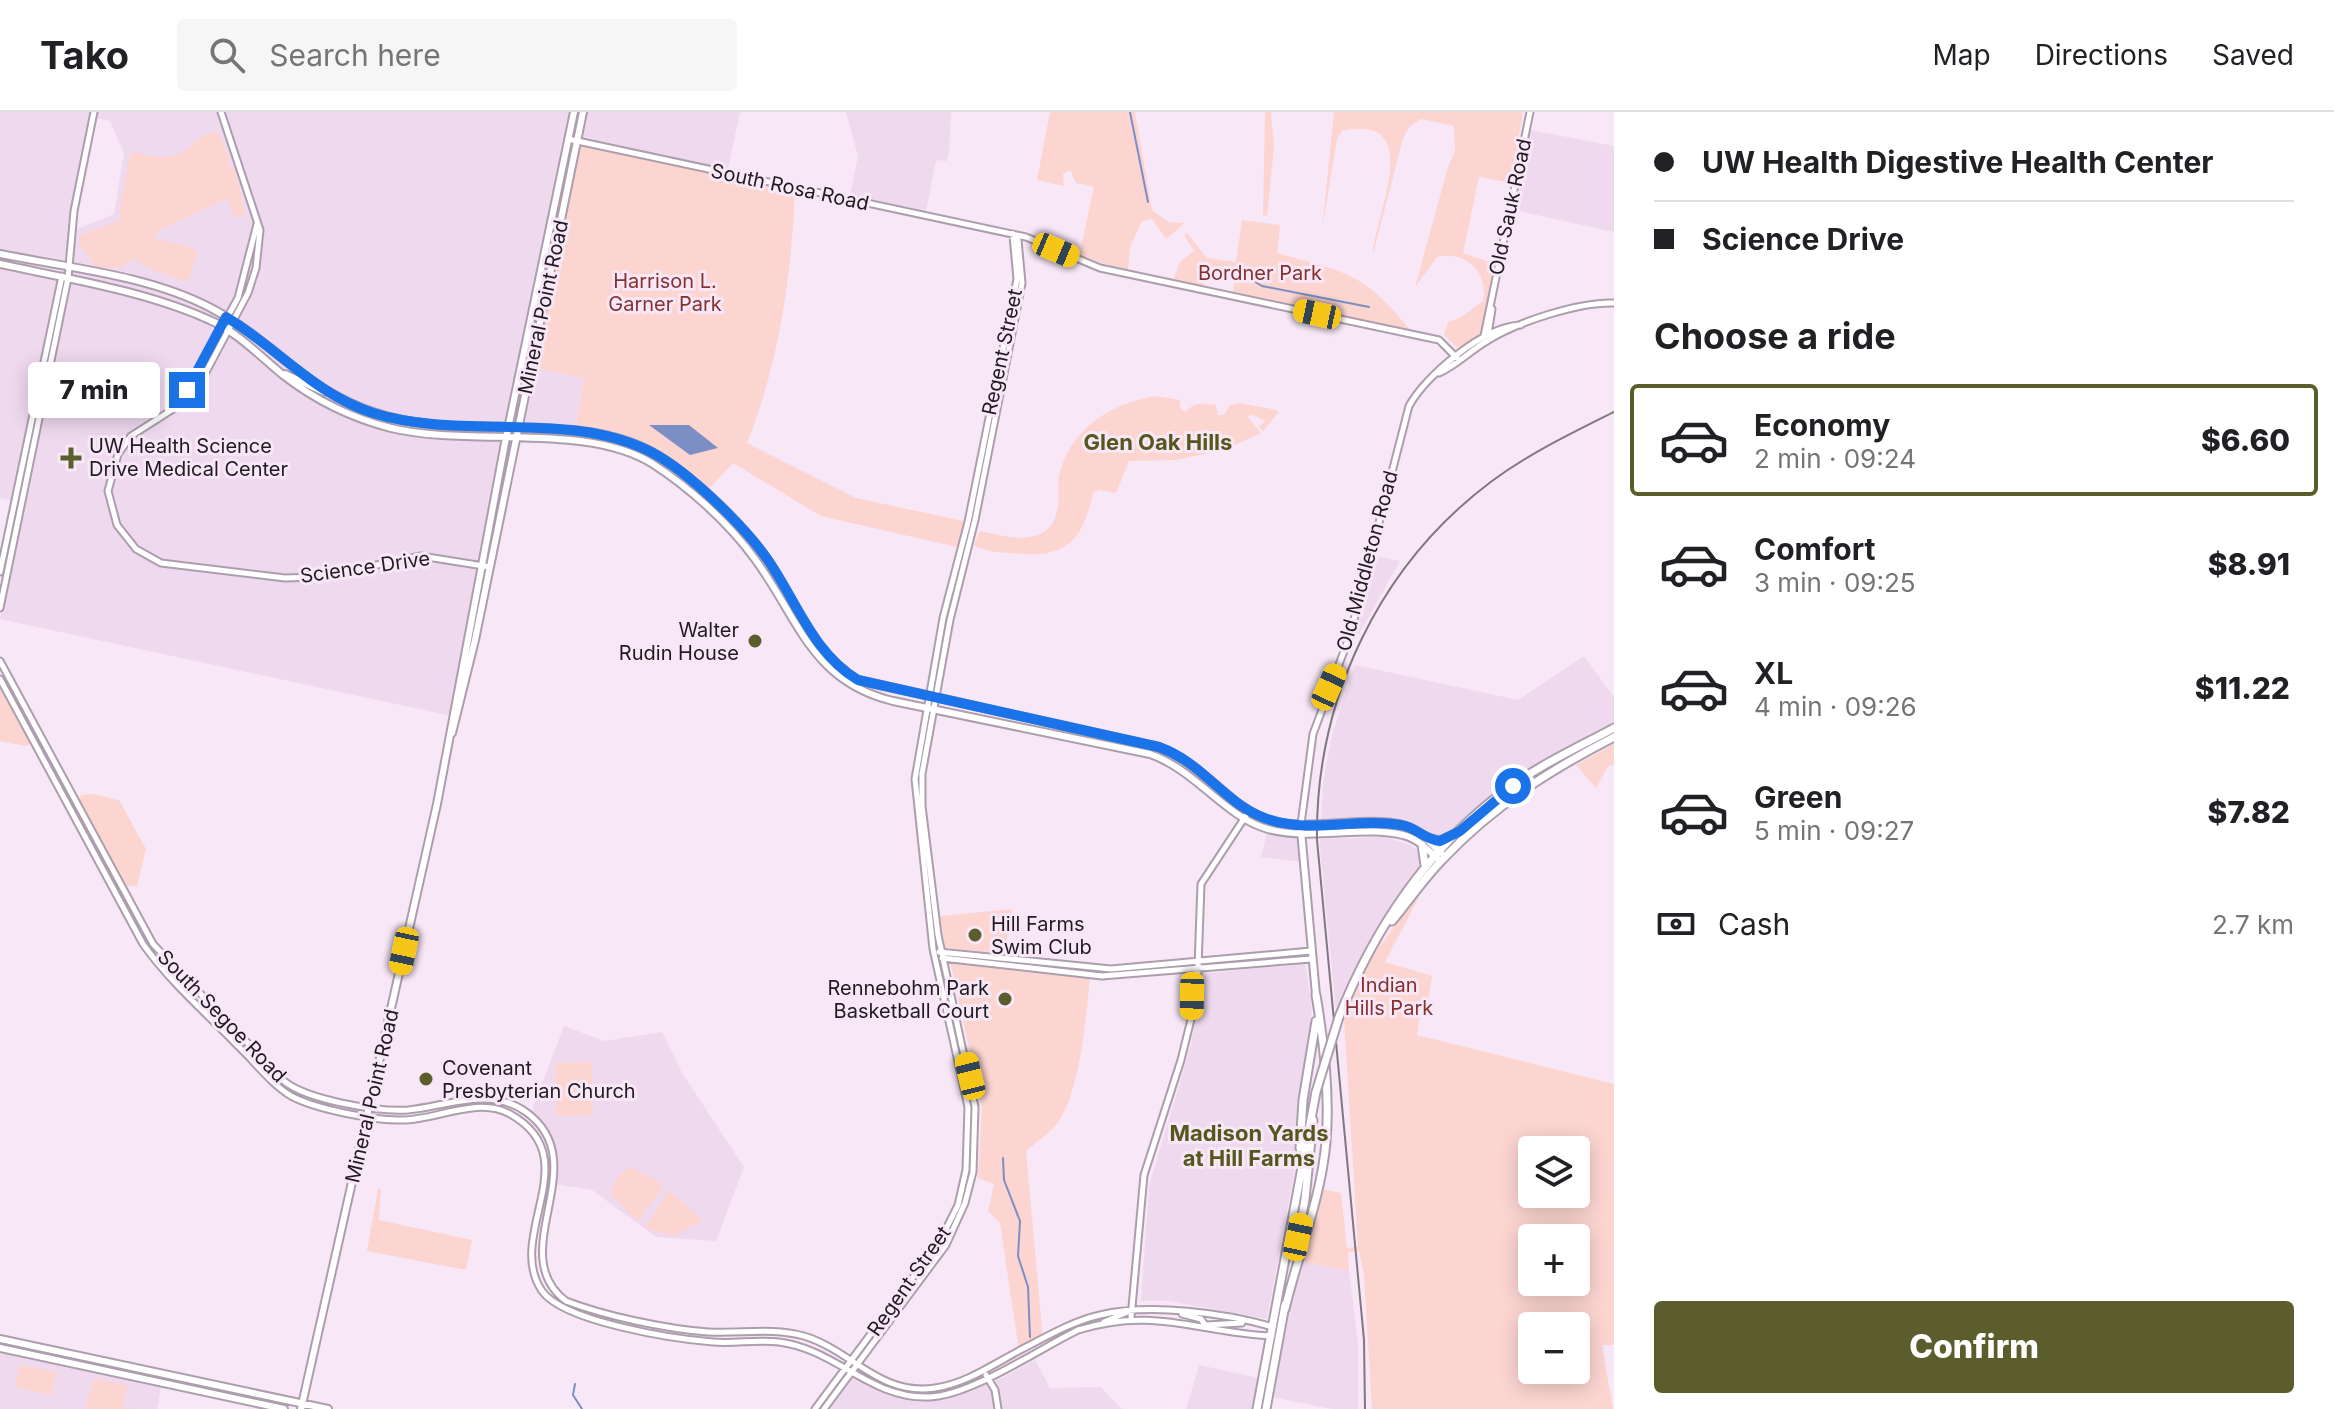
<!DOCTYPE html>
<html lang="en">
<head>
<meta charset="utf-8">
<style>
  :root { --surface:#fff; --page:#f6f6f6; --text:#202124; --muted:#757577; --line:#e0e0e0; --accent:#5b5e2c }
  body { margin:0; font-family:Inter,sans-serif; background:var(--page); color:var(--text); height:100vh; display:flex; flex-direction:column; font-size:30px; white-space:nowrap }
  * { box-sizing:border-box; margin:0 }
  p { font-size:26px; color:var(--muted) }
  .icon { flex:none; width:44px; height:44px; fill:none; stroke:currentColor; stroke-width:2; stroke-linecap:round; stroke-linejoin:round }
  .map { position:relative; flex:1; overflow:hidden }
  .details { display:flex; flex-direction:column; background:var(--surface); width:720px }
  .details>* { flex:none }
  .hud { display:grid; align-content:center; height:176px; padding:0 40px; background:var(--surface) }
  .controls { position:absolute; left:1518px; top:1024px; display:grid; gap:16px }
  .controls a { display:grid; place-items:center; width:72px; height:72px; border-radius:8px; background:var(--surface); box-shadow:0 4px 20px #0003; font-size:40px }
  .end { position:absolute; width:36px; height:36px; margin:-18px; border:10px solid #1a73e8; background:#fff; box-shadow:0 0 0 4px #fff }
  .from { border-radius:50% }
  .bubble { position:absolute; height:56px; border-radius:8px; background:var(--surface); box-shadow:0 4px 20px #0003; font-size:26px; font-weight:800; line-height:56px; text-align:center }
  .car { position:absolute; width:24px; height:48px; margin:-24px -12px; border-radius:10px; box-shadow:0 0 6px 2px #0007; background:linear-gradient(#f5c518 24%,#345 0 40%,#f5c518 0 76%,#345 0 86%,#f5c518 0) }
  .hud b { display:flex; align-items:center; gap:28px; height:76px; font-size:30px }
  .hud b+b { border-top:2px solid var(--line) }
  .hud i { width:20px; height:20px; background:var(--text) }
  ul { padding:0; list-style:none }
  li { display:flex; align-items:center; gap:24px; height:112px; margin:0 16px 12px; padding:0 24px; border:4px solid transparent; border-radius:8px }
  li div { flex:1 }
  li b { display:block; font-size:30px }
  li em { font-style:normal; font-weight:800 }
  li.current { border-color:var(--accent) }
  li>.icon { width:72px; height:72px; stroke-width:1.5 }
  h2 { padding:0 40px; font-size:36px; line-height:96px }
  .pay { display:flex; align-items:center; gap:20px; height:88px; padding:0 40px; font-size:30px }
  .pay p { margin-inline-start:auto }
  .primary-button { display:flex; gap:16px; margin-top:auto; padding:16px 40px }
  .primary-button a { flex:1; height:92px; border-radius:8px; background:var(--accent); color:#fff; font-size:32px; font-weight:800; line-height:92px; text-align:center }
  header { display:flex; align-items:center; gap:48px; box-sizing:border-box; height:112px; padding:0 40px; background:var(--surface); border-bottom:2px solid var(--line) }
  header strong { font-size:38px }
  nav { display:flex; gap:44px; margin-inline-start:auto; font-size:28px }
  .search { width:560px; height:72px; background:var(--page); display:flex; align-items:center; gap:20px; box-sizing:border-box; padding:0 28px; border-radius:8px; color:var(--muted); font-size:30px }
  main { display:flex; flex:1; min-height:0 }
  .map>svg:first-child { display:block }
  .built { fill:#efd9ef; fill-rule:evenodd }
  .green { fill:#fcd5d1; fill-rule:evenodd }
  .water { fill:#7c8fc5 }
  .lines { fill:none; stroke-linecap:round; stroke-linejoin:round }
  .stream { stroke:#7c8fc5; stroke-width:2 }
  .tertiary-casing { stroke:#ad9ead; stroke-width:9 }
  .secondary-casing { stroke:#ad9ead; stroke-width:10 }
  .primary-casing { stroke:#ad9ead; stroke-width:11 }
  .tertiary { stroke:#fff; stroke-width:5 }
  .secondary { stroke:#fff; stroke-width:6 }
  .primary { stroke:#fff; stroke-width:7 }
  .rail { stroke:#827781; stroke-width:2 }
  .primary-bridge-casing { stroke:#ad9ead; stroke-width:11; stroke-linecap:butt }
  .primary-bridge { stroke:#fff; stroke-width:7 }
  .route { stroke:#1a73e8; stroke-width:10 }
  .poi-dot { fill:#5b5e2c; stroke:#f8e7f7; stroke-width:3 }
  .labels { text-anchor:middle; dominant-baseline:central; stroke-width:6; stroke-linejoin:round; paint-order:stroke }
  .street-label { font-size:20px; fill:#211b21; stroke:#f8e7f7 }
  .park-label { font-size:20px; fill:#843230; stroke:#f8e7f7 }
  .poi-label { font-size:20px; fill:#211b21; stroke:#f8e7f7; text-anchor:start }
  .neighbourhood-label { font-size:22px; font-weight:bold; fill:#55571d; stroke:#f8e7f7 }
</style>
</head>
<body>
<header>
<strong>Tako</strong>
<div class="search"><svg class="icon" aria-label="search" viewBox="0 0 24 24"><circle cx="10" cy="10" r="6"/><path d="M15 15l6 6"/></svg>Search here</div>
<nav><a>Map</a><a>Directions</a><a>Saved</a></nav>
</header>
<main>
<div class="map">
<svg width="1614" height="1297" viewBox="0 0 1614 1297">
  <rect width="100%" height="100%" fill="#f8e7f7"/>
  <path class="built" d="M0 0H574L452 604 0 507 68 166 67 152 0 142ZM93 5 110 9 124 41 114 102 72 119Z
    M583 0H740L727 61 577 29Z
    M846 0H951L949 41 947 49 936 48 926 100 850 83 858 44Z
    M1526 17 1614 34V120L1509 97Z
    M0 152 61 165 15 389 0 386Z
    M530 255 584 266 575 320 518 317Z
    M1370 443 1400 449 1359 522 1350 523Z
    M1584 544 1614 585V616L1525 665 1443 728 1396 712 1321 713 1323 671 1332 623 1355 553 1518 588Z
    M1268 717 1301 722 1302 750 1261 745Z
    M1385 725 1411 733 1423 744V752L1367 833 1336 898 1319 727Z
    M1305 851 1312 897 1296 1007 1297 1046 1267 1207 1169 1189H1141L1149 1074 1191 933 1201 862Z
    M564 914 604 929 662 920 682 961 744 1055 716 1129 656 1125 592 1078 555 1072V1052L549 1029 530 1003Z
    M1300 1149 1349 1159 1358 1230V1297H1332L1272 1285Z
    M0 1240 161 1275 157 1297H0Z
    M1035 1248 1050 1276 1101 1275 1122 1297H1000L994 1270Z
    M1199 1253 1259 1266 1253 1297H1186Z
    M851 1260 877 1276 910 1285 949 1282 987 1265 995 1278 998 1297H824Z"/>
  <path class="green" d="M1050 0H1135L1152 98 1169 110 1185 111 1166 127 1152 107 1142 109 1130 135 1128 159 1079 144 1094 75 1076 71 1070 58 1063 62 1064 74 1037 68Z
    M1265 0H1271L1274 36 1267 104 1263 103Z
    M1334 0H1523L1511 71 1479 65 1463 141 1495 152 1481 223 1460 238 1444 223 1448 210 1460 206 1483 189C1489 160 1465 138 1437 145L1415 175 1448 55 1455 39 1454 14 1421 7 1410 14 1403 27 1373 142C1373 107 1428 0 1342 19L1337 27 1322 118Z
    M217 18 230 47 228 55 234 56 246 102 235 106 228 86 156 120 157 127 189 134 198 140 188 170 152 158 134 146 120 156 96 155 79 131V124L120 108C119 100 128 47 132 40 148 43 169 50 184 39 195 31 202 22 217 18Z
    M577 29 795 76C792 162 779 251 747 331L856 386 968 410 961 436 821 404 733 351 704 382 679 358 626 329 575 320 584 266 530 255Z
    M1242 108 1280 113 1277 141C1345 160 1364 160 1410 218L1233 182 1235 164 1205 159 1204 175 1173 168 1180 150 1194 139 1184 123 1187 121 1207 146 1236 150Z
    M1157 284 1180 288V296L1185 300C1195 290 1202 291 1216 293L1218 303H1224L1230 293 1240 291 1277 298 1278 301 1263 319 1259 315 1265 309 1253 303 1247 304 1261 321 1224 338 1175 348 1129 349 1116 381 1099 378 1093 381C1082 433 1063 447 1010 441 998 440 984 440 974 433L980 419C1004 424 1045 437 1056 403 1061 389 1056 373 1060 360 1072 315 1114 290 1157 284Z
    M0 567 35 631 25 634 0 629Z
    M1614 632V653L1608 654 1596 676 1576 653Z
    M93 682 119 688 146 737 137 774H123L79 690 81 683Z
    M1416 783 1419 785 1385 850 1432 864 1427 898 1420 903 1417 923 1614 972V1233H1602L1613 1297H1372L1364 1163 1359 1139 1348 1140 1349 1159 1300 1149 1321 1077 1341 1081 1347 1136 1358 1135 1344 907 1371 847ZM1532 1038H1576V1082H1532ZM1532 1126H1576V1170H1532ZM1532 1214H1576V1258H1532Z
    M1012 797 1013 810 1001 841 945 836 940 804Z
    M950 849 1090 866C1086 905 1080 985 1055 1014 1047 1023 1035 1031 1026 1039L1043 1227 1019 1239 1000 1111 988 1099 994 1072 978 1066 982 995Z
    M592 950 593 1003 556 1004 555 951Z
    M631 1055 661 1071 662 1077 638 1109 611 1083C614 1070 618 1060 631 1055Z
    M378 1077H381L379 1108 472 1128 466 1158 367 1139Z
    M669 1078 703 1108 674 1124 645 1116Z
    M20 1253 56 1260 51 1283 15 1275Z
    M94 1266 128 1274 122 1294 135 1297H85Z"/>
  <path class="water" d="M649 313H689L718 336 690 343Z"/>
  <g class="lines">
    <path class="stream" d="M1130 0 1148 90
      M1242 162 1262 174 1369 195
      M1003 1046 1004 1068 1020 1109 1018 1144 1028 1175 1030 1225
      M575 1272 573 1283 582 1297"/>
    <defs>
      <path id="tertiary" d="M221 0 260 118 256 156 248 181 198 275 181 292 131 324 118 342 108 379 117 413 136 437 161 451 285 466 317 465 421 444 490 455
        M568 27 1026 125 1100 156 1439 228 1459 248
        M1488 222 1492 197
        M1484 224 1530 0
        M1439 261C1456 254 1471 238 1487 229 1517 210 1578 190 1614 191
        M175 293 187 278 238 186 257 112
        M0 460 62 164
        M0 496 68 166 74 99 94 0
        M0 549 153 832 284 969C307 988 378 1000 408 998 448 994 490 974 526 1000 597 1051 502 1141 566 1189 605 1204 666 1217 708 1220 740 1222 771 1215 804 1224 853 1239 879 1284 935 1276 969 1271 998 1249 1028 1234 1051 1222 1074 1209 1100 1203 1150 1191 1225 1201 1273 1215
        M0 567 143 832C170 870 206 901 238 934 255 950 271 972 291 984 315 997 375 1009 403 1008 437 1008 477 984 510 1002 589 1046 504 1123 542 1179 564 1210 674 1227 713 1230 735 1232 757 1227 779 1230 836 1237 871 1288 930 1285 972 1283 1039 1237 1078 1218 1155 1194 1199 1221 1272 1224
        M1301 712 1313 622 1350 523 1409 294C1426 263 1484 214 1521 213
        M939 840 1111 857 1311 839
        M942 846 1102 864 1311 847
        M1192 891 1196 858
        M1182 1202 1201 1207 1205 1213
        M1131 1206 1144 1063 1181 948 1197 883 1201 772 1249 699
        M1104 1210 1130 1199
        M1206 1213 1242 1211
        M986 1263 995 1278 998 1297
        M815 1297 940 1129 958 1093 966 1058 968 995 933 837 915 667 943 506 968 410 1017 167 1013 123
        M824 1297 946 1133 965 1091 973 1060 975 995 938 823 922 694V662L950 508 975 408 1022 171 1018 128 1013 122"/>
      <path id="secondary" d="M0 142C69 156 148 163 211 196 284 235 312 290 403 308 482 324 588 300 659 344 696 367 743 412 768 448 797 491 813 541 858 568L1159 635C1203 651 1232 698 1272 709 1312 720 1381 700 1413 717 1424 722 1432 733 1441 741
        M0 152C69 167 152 180 216 211 241 224 261 245 283 263 315 288 352 306 391 316 469 335 587 310 653 352 690 376 729 411 755 447 799 507 811 569 893 589L1150 642C1196 658 1225 705 1268 717 1312 729 1362 713 1403 723 1417 726 1427 737 1438 747
        M285 262 324 280
        M452 621 475 528 583 0
        M1301 719 1316 883
        M0 1227 328 1297
        M0 1236 284 1297
        M301 1297 437 692 505 331 574 0"/>
      <path id="primary" d="M1426 726 1440 729 1451 724
        M1422 733 1425 753
        M1392 809C1409 789 1424 766 1443 747 1493 694 1550 658 1614 625
        M1339 905C1373 820 1425 741 1498 684 1533 656 1575 637 1614 616
        M1300 1036 1303 988 1316 909
        M1296 1138 1305 1087 1313 1008
        M1285 1197C1298 1142 1321 1087 1326 1030 1330 983 1324 930 1316 883
        M1257 1297 1316 980
        M1266 1297 1285 1193"/>
    </defs>
    <use href="#tertiary" class="tertiary-casing"/>
    <use href="#secondary" class="secondary-casing"/>
    <use href="#primary" class="primary-casing"/>
    <use href="#tertiary" class="tertiary"/>
    <use href="#secondary" class="secondary"/>
    <use href="#primary" class="primary"/>
    <path class="rail" d="M1365 1297 1364 1228 1317 728C1315 588 1379 453 1492 369 1530 341 1572 321 1614 300"/>
    <defs>
      <path id="primary-bridge" d="M1316 980 1339 905"/>
    </defs>
    <use href="#primary-bridge" class="primary-bridge-casing"/>
    <use href="#primary-bridge" class="primary-bridge"/>
  </g>
  <g class="lines">
    <path class="route" d="M187 278 226 205C278 236 314 282 373 301 462 329 571 297 653 341 689 360 745 415 768 448 797 490 813 541 858 568L1159 635C1203 651 1222 688 1260 704 1304 724 1355 705 1401 713 1416 715 1425 728 1440 729L1460 719 1513 674"/>
  </g>
  <g class="poi-dot">
    <path d="M67 334h8v8h8v8h-8v8h-8v-8h-8v-8h8z"/>
    <circle cx="755" cy="529" r="8"/>
    <circle cx="975" cy="823" r="8"/>
    <circle cx="1005" cy="887" r="8"/>
    <circle cx="426" cy="967" r="8"/>
  </g>
  <g class="labels">
    <g class="street-label">
      <text transform="translate(790 75) rotate(12)">South Rosa Road</text>
      <text transform="translate(1510 95) rotate(-78)">Old Sauk Road</text>
      <text transform="translate(543 195) rotate(-78)">Mineral Point Road</text>
      <text transform="translate(1002 240) rotate(-78)">Regent Street</text>
      <text transform="translate(1367 449) rotate(-75)">Old Middleton Road</text>
      <text transform="translate(365 455) rotate(-8)">Science Drive</text>
      <text transform="translate(222 904) rotate(46)">South Segoe Road</text>
      <text transform="translate(372 984) rotate(-77)">Mineral Point Road</text>
      <text transform="translate(909 1169) rotate(-55)">Regent Street</text>
    </g>
    <g class="park-label">
      <text x="1260" y="161">Bordner Park</text>
      <text x="665" y="169">Harrison L.<tspan x="665" dy="23">Garner Park</tspan></text>
      <text x="1389" y="873">Indian<tspan x="1389" dy="23">Hills Park</tspan></text>
    </g>
    <g class="poi-label">
      <text x="89" y="334">UW Health Science<tspan x="89" dy="23">Drive Medical Center</tspan></text>
      <text x="739" y="518" text-anchor="end">Walter<tspan x="739" dy="23">Rudin House</tspan></text>
      <text x="991" y="812">Hill Farms<tspan x="991" dy="23">Swim Club</tspan></text>
      <text x="989" y="876" text-anchor="end">Rennebohm Park<tspan x="989" dy="23">Basketball Court</tspan></text>
      <text x="442" y="956">Covenant<tspan x="442" dy="23">Presbyterian Church</tspan></text>
    </g>
    <g class="neighbourhood-label">
      <text x="1158" y="330">Glen Oak Hills</text>
      <text x="1249" y="1021">Madison Yards<tspan x="1249" dy="25">at Hill Farms</tspan></text>
    </g>
  </g>
</svg>
<div class="controls">
<a><svg class="icon" aria-label="layers" viewBox="0 0 24 24"><path d="M12 4l9 5-9 5-9-5zM3 14l9 5 9-5"/></svg></a>
<a>+</a>
<a>−</a>
</div>
<i class="end from" style="left:1513px;top:674px"></i>
<i class="end" style="left:187px;top:278px"></i>
<div class="bubble" style="left:28px;top:250px;width:132px">7 min</div>
<i class="car" style="left:1056px;top:138px;rotate:113deg"></i>
<i class="car" style="left:1317px;top:202px;rotate:282deg"></i>
<i class="car" style="left:1329px;top:575px;rotate:25deg"></i>
<i class="car" style="left:404px;top:839px;rotate:192deg"></i>
<i class="car" style="left:1192px;top:884px;rotate:181deg"></i>
<i class="car" style="left:970px;top:964px;rotate:346deg"></i>
<i class="car" style="left:1298px;top:1125px;rotate:12deg"></i>
</div>
<section class="details">
<div class="hud">
<b><i class="from"></i>UW Health Digestive Health Center</b>
<b><i></i>Science Drive</b>
</div>
<h2>Choose a ride</h2>
<ul>
<li class="current"><svg class="icon" aria-label="car" viewBox="0 0 24 24"><path d="M5 17H2v-5l4-1 3-4h7l3 4 3 1v5h-3M9 17h6M6 11h13"/><circle cx="7" cy="17" r="2"/><circle cx="17" cy="17" r="2"/></svg><div><b>Economy</b><p>2 min · 09:24</p></div><em>$6.60</em></li>
<li><svg class="icon" aria-label="car" viewBox="0 0 24 24"><path d="M5 17H2v-5l4-1 3-4h7l3 4 3 1v5h-3M9 17h6M6 11h13"/><circle cx="7" cy="17" r="2"/><circle cx="17" cy="17" r="2"/></svg><div><b>Comfort</b><p>3 min · 09:25</p></div><em>$8.91</em></li>
<li><svg class="icon" aria-label="car" viewBox="0 0 24 24"><path d="M5 17H2v-5l4-1 3-4h7l3 4 3 1v5h-3M9 17h6M6 11h13"/><circle cx="7" cy="17" r="2"/><circle cx="17" cy="17" r="2"/></svg><div><b>XL</b><p>4 min · 09:26</p></div><em>$11.22</em></li>
<li><svg class="icon" aria-label="car" viewBox="0 0 24 24"><path d="M5 17H2v-5l4-1 3-4h7l3 4 3 1v5h-3M9 17h6M6 11h13"/><circle cx="7" cy="17" r="2"/><circle cx="17" cy="17" r="2"/></svg><div><b>Green</b><p>5 min · 09:27</p></div><em>$7.82</em></li>
</ul>
<div class="pay"><svg class="icon" aria-label="cash" viewBox="0 0 24 24"><path d="M3 7h18v10H3z"/><circle cx="12" cy="12" r="2"/></svg>Cash<p>2.7 km</p></div>
<div class="primary-button"><a>Confirm</a></div>
</section>
</main>
</body>
</html>
